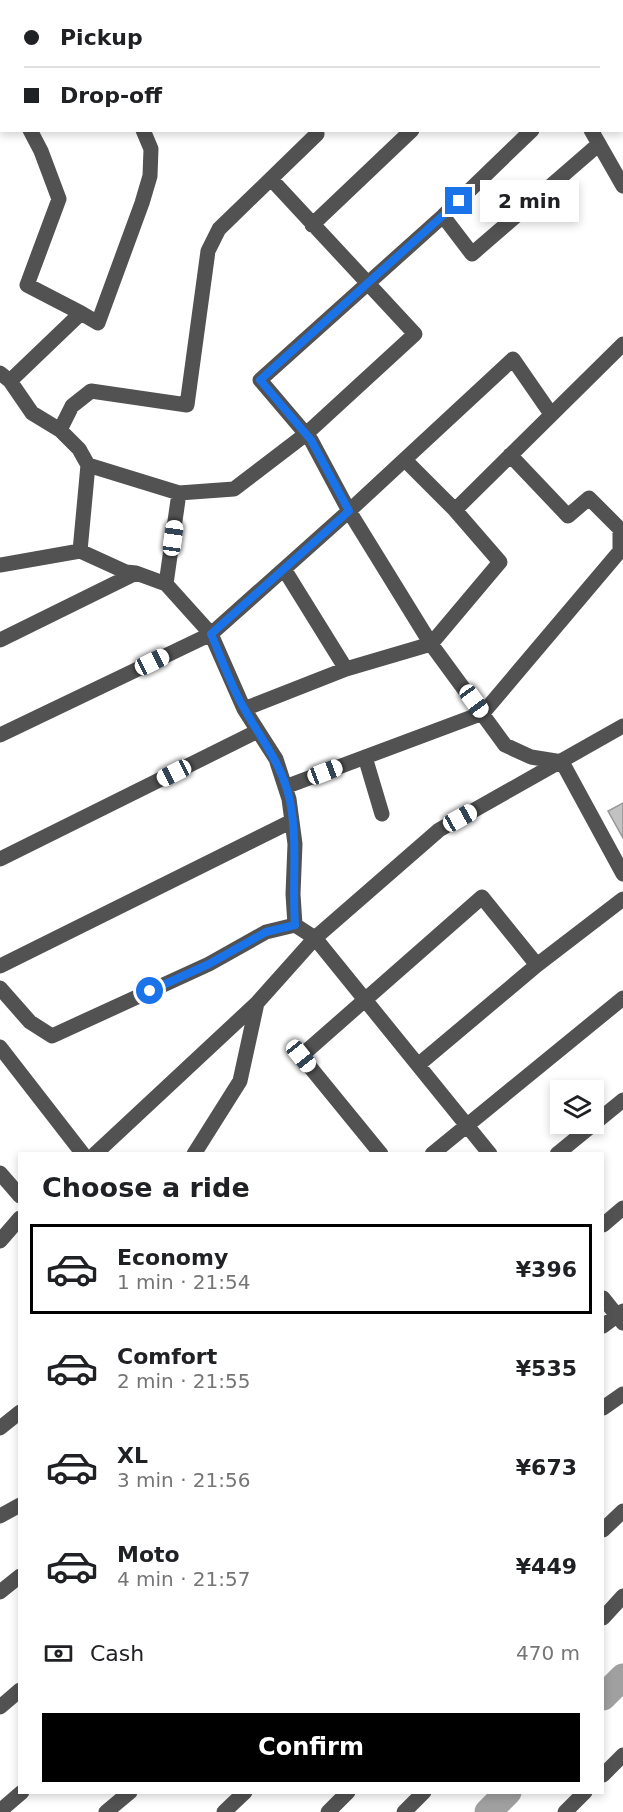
<!DOCTYPE html>
<html lang="en">
<head>
<meta charset="utf-8">
<style>
  :root { --surface:#fff; --page:#f2f2f2; --text:#202124; --muted:#757577; --line:#e0e0e0; --accent:#000 }
  body { margin:0; font-family:"DejaVu Sans",sans-serif; background:var(--page); color:var(--text); height:100vh; display:flex; flex-direction:column; font-size:22px; white-space:nowrap }
  * { box-sizing:border-box; margin:0 }
  p { font-size:20px; color:var(--muted) }
  .icon { flex:none; width:33px; height:33px; fill:none; stroke:currentColor; stroke-width:2; stroke-linecap:round; stroke-linejoin:round }
  .map { position:relative; flex:1; overflow:hidden }
  .side { position:absolute; left:18px; top:1152px; width:586px; height:642px; display:flex; flex-direction:column; background:var(--surface); border-radius:0px; box-shadow:0 3px 9px #0003 }
  .side>* { flex:none }
  .guide { position:absolute; left:0px; top:0px; width:624px; height:132px; box-shadow:0 3px 9px #0003; display:grid; align-content:center; height:132px; padding:0 24px; background:var(--surface) }
  .controls { position:absolute; left:550px; top:1080px; display:grid; gap:12px }
  .controls a { display:grid; place-items:center; width:54px; height:54px; border-radius:0px; background:var(--surface); box-shadow:0 3px 9px #0003; font-size:30px }
  .end { position:absolute; width:27px; height:27px; margin:-14px; border:8px solid #1a73e8; background:#fff; box-shadow:0 0 0 3px #fff }
  .from { border-radius:50% }
  .bubble { position:absolute; height:42px; border-radius:0px; background:var(--surface); box-shadow:0 3px 9px #0003; font-size:20px; font-weight:700; line-height:42px; text-align:center }
  .car { position:absolute; width:18px; height:36px; margin:-18px -9px; border-radius:8px; box-shadow:0 0 4px 2px #0007; background:linear-gradient(#fff 24%,#345 0 40%,#fff 0 76%,#345 0 86%,#fff 0) }
  .guide b { display:flex; align-items:center; gap:21px; height:57px; font-size:22px }
  .guide b+b { border-top:2px solid var(--line) }
  .guide i { width:15px; height:15px; background:var(--text) }
  ul { padding:0; list-style:none }
  li { display:flex; align-items:center; gap:18px; height:90px; margin:0 12px 9px; padding:0 12px; border:3px solid transparent; border-radius:0px }
  li div { flex:1 }
  li b { display:block; font-size:22px }
  li em { font-style:normal; font-weight:700 }
  li.selected { border-color:var(--accent) }
  li>.icon { width:54px; height:54px; stroke-width:1.5 }
  h2 { padding:0 24px; font-size:27px; line-height:72px }
  .pay { display:flex; align-items:center; gap:15px; height:66px; padding:0 24px; font-size:22px }
  .pay p { margin-inline-start:auto }
  .action { display:flex; gap:12px; margin-top:auto; padding:12px 24px }
  .action a { flex:1; height:69px; border-radius:0px; background:var(--accent); color:#fff; font-size:24px; font-weight:700; line-height:69px; text-align:center }
  .map>svg:first-child { display:block }
  .lines { fill:none; stroke-linecap:round; stroke-linejoin:round }
  .river { stroke:#a0a0a0; stroke-width:27 }
  .building { fill:#c2c2c2; stroke:#969696; stroke-width:1.5 }
  .minor { stroke:#525252; stroke-width:15 }
  .route { stroke:#1a73e8; stroke-width:8 }
</style>
</head>
<body>
<div class="map">
<svg width="623" height="1812" viewBox="0 0 623 1812">
  <rect width="100%" height="100%" fill="#fff"/>
  <g class="lines">
    <path class="river" d="M603 1697 623 1677
      M488 1812 508 1792"/>
  </g>
  <path class="building" d="M623 803V838L608 811Z"/>
  <g class="lines">
    <path class="minor" d="M245 0 246 2
      M339 0V2
      M510 0 511 2
      M82 2 84 0
      M214 2 216 0
      M434 2 435 0
      M0 13H2
      M622 55H623
      M0 77 2 76
      M30 130 41 151 59 199 27 285 81 313
      M532 130 443 216 260 380 311 440 349 511 431 644 505 745 531 757 562 762 623 874
      M591 130 623 186
      M443 216 472 254 599 144
      M312 225 412 130
      M0 373 10 381 32 413 60 430 79 449 88 465 80 551 126 572 136 573 166 584 211 634 244 709 276 759 289 799 295 844 293 894 295 925
      M10 381 81 313 98 323 142 203 150 176 151 149 143 130
      M60 430 72 406 91 391 187 405 208 251 219 229 317 134 316 130
      M405 460 455 510
      M88 465 179 493 234 489 306 434 415 334 271 179
      M0 565 80 551
      M284 569 346 669
      M166 584 179 493
      M0 640 136 573
      M244 709 346 669 431 644 500 562 455 510 623 344
      M0 735 211 634 349 511 513 359 551 414
      M365 757 382 814
      M285 787 483 713 620 551V529L589 498 568 516 510 455
      M0 859 258 731
      M0 966 292 821
      M0 988 30 1022 52 1036 209 964 266 932 295 925 315 938 490 1154
      M0 1047 83 1154
      M418 1065 537 965 623 899
      M95 1154 257 1003
      M194 1154 240 1081 257 1003 315 938 439 830 623 726
      M381 1154 301 1056 482 897 537 965
      M432 1154 623 998
      M557 1154 623 1100
      M0 1173 20 1196
      M603 1225 623 1208
      M0 1241 20 1218
      M603 1298 623 1323
      M603 1326 623 1311
      M603 1408 623 1394
      M0 1428 20 1412
      M0 1516 20 1505
      M603 1530 623 1511
      M0 1592 20 1576
      M603 1618 623 1596
      M0 1707 20 1690
      M603 1775 623 1755
      M0 1811 22 1792
      M106 1812 130 1792
      M224 1812 245 1792
      M328 1812 348 1792
      M404 1812 424 1792
      M565 1812 585 1792"/>
  </g>
  <g class="lines">
    <path class="route" d="M150 991 209 964 266 932 295 925C292 884 298 842 290 801 282 764 262 741 245 710 231 687 222 659 211 634L349 511 311 440 260 380 459 201"/>
  </g>
</svg>
<div class="controls">
<a><svg class="icon" aria-label="layers" viewBox="0 0 24 24"><path d="M12 4l9 5-9 5-9-5zM3 14l9 5 9-5"/></svg></a>
</div>
<i class="end from" style="left:150px;top:991px"></i>
<i class="end" style="left:459px;top:201px"></i>
<div class="bubble" style="left:480px;top:180px;width:99px">2 min</div>
<i class="car" style="left:173px;top:538px;rotate:8deg"></i>
<i class="car" style="left:152px;top:662px;rotate:64deg"></i>
<i class="car" style="left:474px;top:701px;rotate:144deg"></i>
<i class="car" style="left:325px;top:772px;rotate:69deg"></i>
<i class="car" style="left:174px;top:773px;rotate:243deg"></i>
<i class="car" style="left:460px;top:818px;rotate:61deg"></i>
<i class="car" style="left:301px;top:1056px;rotate:141deg"></i>
<div class="guide">
<b><i class="from"></i>Pickup</b>
<b><i></i>Drop-off</b>
</div>
<section class="side">
<h2>Choose a ride</h2>
<ul>
<li class="selected"><svg class="icon" aria-label="car" viewBox="0 0 24 24"><path d="M5 17H2v-5l4-1 3-4h7l3 4 3 1v5h-3M9 17h6M6 11h13"/><circle cx="7" cy="17" r="2"/><circle cx="17" cy="17" r="2"/></svg><div><b>Economy</b><p>1 min · 21:54</p></div><em>¥396</em></li>
<li><svg class="icon" aria-label="car" viewBox="0 0 24 24"><path d="M5 17H2v-5l4-1 3-4h7l3 4 3 1v5h-3M9 17h6M6 11h13"/><circle cx="7" cy="17" r="2"/><circle cx="17" cy="17" r="2"/></svg><div><b>Comfort</b><p>2 min · 21:55</p></div><em>¥535</em></li>
<li><svg class="icon" aria-label="car" viewBox="0 0 24 24"><path d="M5 17H2v-5l4-1 3-4h7l3 4 3 1v5h-3M9 17h6M6 11h13"/><circle cx="7" cy="17" r="2"/><circle cx="17" cy="17" r="2"/></svg><div><b>XL</b><p>3 min · 21:56</p></div><em>¥673</em></li>
<li><svg class="icon" aria-label="car" viewBox="0 0 24 24"><path d="M5 17H2v-5l4-1 3-4h7l3 4 3 1v5h-3M9 17h6M6 11h13"/><circle cx="7" cy="17" r="2"/><circle cx="17" cy="17" r="2"/></svg><div><b>Moto</b><p>4 min · 21:57</p></div><em>¥449</em></li>
</ul>
<div class="pay"><svg class="icon" aria-label="cash" viewBox="0 0 24 24"><path d="M3 7h18v10H3z"/><circle cx="12" cy="12" r="2"/></svg>Cash<p>470 m</p></div>
<div class="action"><a>Confirm</a></div>
</section>
</div>
</body>
</html>
